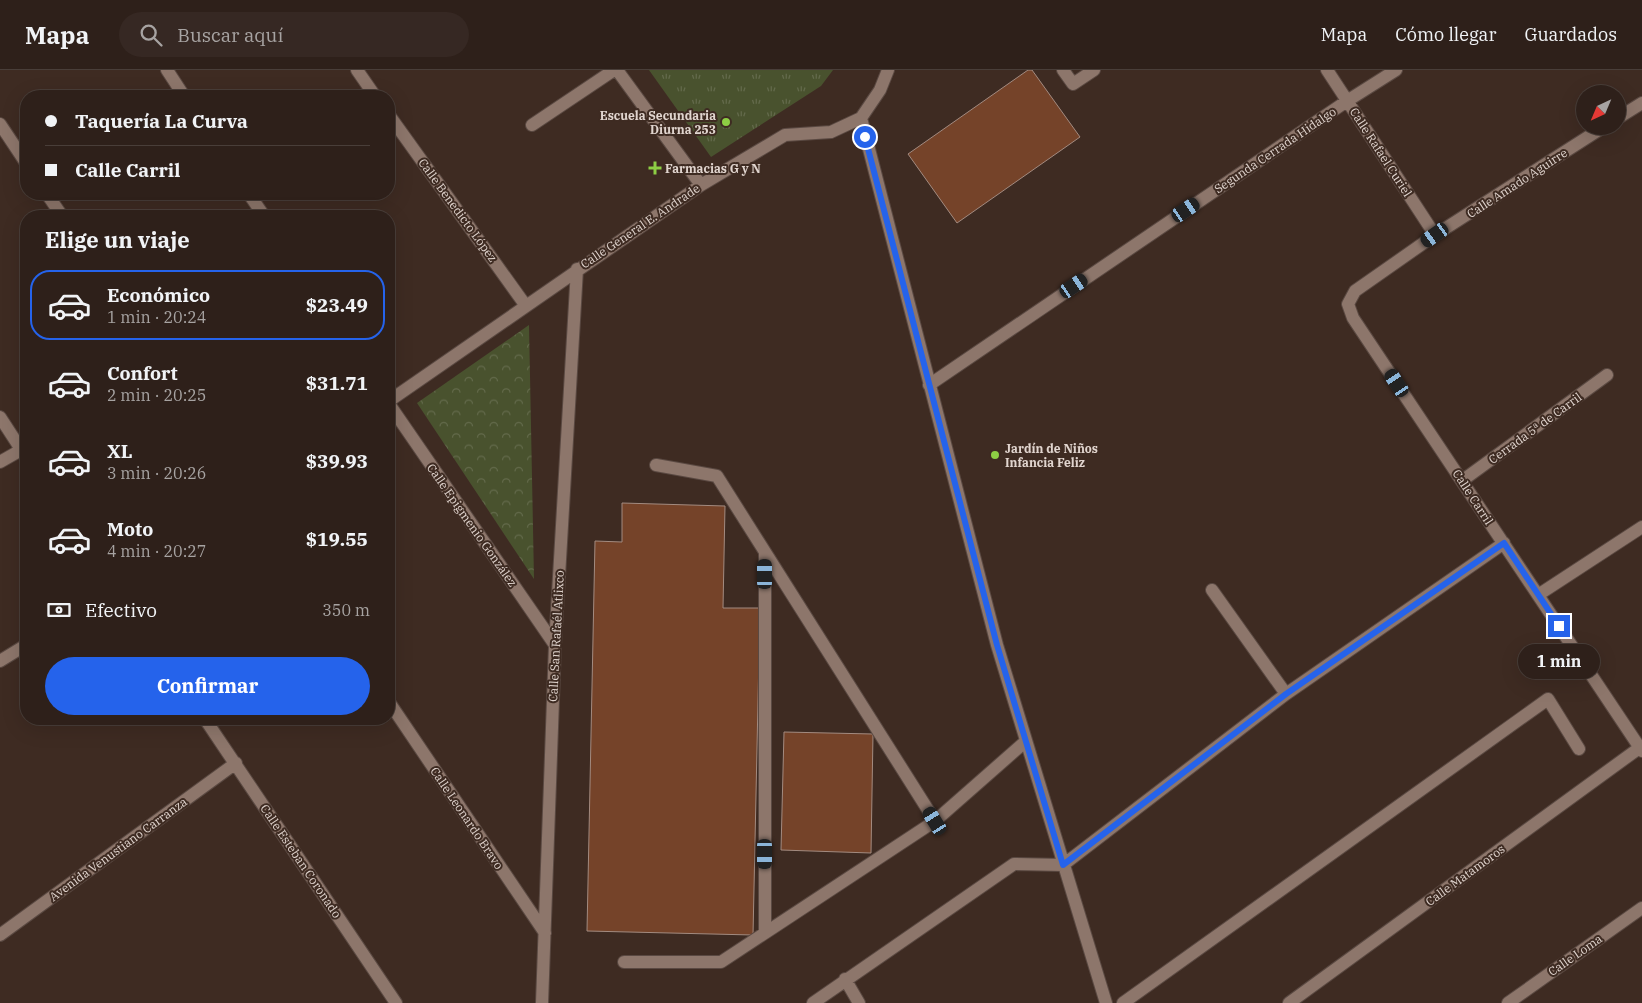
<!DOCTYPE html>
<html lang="es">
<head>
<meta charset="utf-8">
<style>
  :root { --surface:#2e201a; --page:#362823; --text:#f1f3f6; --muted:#a7a3a2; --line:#493e39; --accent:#2563eb }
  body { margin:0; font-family:"IBM Plex Serif",serif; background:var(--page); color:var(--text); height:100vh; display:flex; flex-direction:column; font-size:19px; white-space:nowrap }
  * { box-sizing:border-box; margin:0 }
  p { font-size:16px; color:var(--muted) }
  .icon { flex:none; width:28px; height:28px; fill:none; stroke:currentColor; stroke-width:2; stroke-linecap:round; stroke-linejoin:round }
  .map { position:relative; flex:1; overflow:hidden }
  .details { position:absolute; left:20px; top:140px; width:375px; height:515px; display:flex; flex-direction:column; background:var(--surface); border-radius:20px; box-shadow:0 5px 20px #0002,0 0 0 1px var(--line) }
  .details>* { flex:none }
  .hud { position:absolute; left:20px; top:20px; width:375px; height:110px; border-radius:20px; box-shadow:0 5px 20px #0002,0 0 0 1px var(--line); display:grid; align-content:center; height:110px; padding:0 25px; background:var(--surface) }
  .needle { width:32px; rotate:224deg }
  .tools { position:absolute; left:1576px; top:15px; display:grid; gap:10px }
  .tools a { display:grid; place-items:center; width:50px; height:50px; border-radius:50%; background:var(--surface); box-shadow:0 5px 20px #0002,0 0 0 1px var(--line); font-size:25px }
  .end { position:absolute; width:22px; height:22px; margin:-11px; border:6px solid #2563eb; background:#fff; box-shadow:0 0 0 2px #fff }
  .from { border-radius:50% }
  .bubble { position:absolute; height:35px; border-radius:18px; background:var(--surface); box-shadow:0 5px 20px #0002,0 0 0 1px var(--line); font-size:16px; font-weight:700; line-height:35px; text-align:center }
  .car { position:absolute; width:15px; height:30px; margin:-15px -8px; border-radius:6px; box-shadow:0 0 4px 1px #0007; background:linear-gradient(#222 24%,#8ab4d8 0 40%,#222 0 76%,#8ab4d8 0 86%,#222 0) }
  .hud b { display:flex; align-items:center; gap:18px; height:48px; font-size:19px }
  .hud b+b { border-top:1px solid var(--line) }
  .hud i { width:12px; height:12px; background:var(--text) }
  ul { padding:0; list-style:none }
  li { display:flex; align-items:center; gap:15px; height:70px; margin:0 10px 8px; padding:0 15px; border:2px solid transparent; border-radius:20px }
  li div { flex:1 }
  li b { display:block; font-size:19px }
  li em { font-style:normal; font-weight:700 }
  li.selected { border-color:var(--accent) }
  li>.icon { width:45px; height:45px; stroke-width:1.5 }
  h2 { padding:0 25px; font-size:22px; line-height:60px }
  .pay { display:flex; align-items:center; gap:12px; height:55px; padding:0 25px; font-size:19px }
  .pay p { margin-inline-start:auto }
  .cta { display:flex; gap:10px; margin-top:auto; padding:10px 25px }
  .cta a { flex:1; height:58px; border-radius:30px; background:var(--accent); color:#fff; font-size:20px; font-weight:700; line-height:58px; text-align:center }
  header { display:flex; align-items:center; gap:30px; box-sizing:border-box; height:70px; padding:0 25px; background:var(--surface); border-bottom:1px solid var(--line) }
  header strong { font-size:24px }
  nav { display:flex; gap:28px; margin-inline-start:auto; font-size:18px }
  .search { width:350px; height:45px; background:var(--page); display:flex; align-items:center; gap:12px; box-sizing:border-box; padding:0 18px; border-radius:28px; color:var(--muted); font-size:19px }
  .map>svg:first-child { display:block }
  .grass { fill:url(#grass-tufts) }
  .forest { fill:url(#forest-crowns) }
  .building { fill:#754329; stroke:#a38b80 }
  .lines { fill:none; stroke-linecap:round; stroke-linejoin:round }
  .minor-casing { stroke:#5a4942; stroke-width:14 }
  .minor { stroke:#8d766b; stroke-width:12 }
  .route { stroke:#2563eb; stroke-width:6 }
  .poi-dot { fill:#8dce44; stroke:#3e2b22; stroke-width:2 }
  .labels { text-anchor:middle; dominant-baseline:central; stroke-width:4; stroke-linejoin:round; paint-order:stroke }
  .poi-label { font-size:12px; font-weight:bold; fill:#e1d5cf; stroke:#3e2b22; text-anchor:start }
  .street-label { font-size:12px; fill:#e1d5cf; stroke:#3e2b22 }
</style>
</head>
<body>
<header>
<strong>Mapa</strong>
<div class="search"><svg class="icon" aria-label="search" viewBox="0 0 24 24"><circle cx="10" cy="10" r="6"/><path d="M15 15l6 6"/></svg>Buscar aquí</div>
<nav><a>Mapa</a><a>Cómo llegar</a><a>Guardados</a></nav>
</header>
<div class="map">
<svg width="1642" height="933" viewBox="0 0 1642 933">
  <defs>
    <pattern id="grass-tufts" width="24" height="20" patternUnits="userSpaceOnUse" patternTransform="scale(1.25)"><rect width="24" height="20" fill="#49522e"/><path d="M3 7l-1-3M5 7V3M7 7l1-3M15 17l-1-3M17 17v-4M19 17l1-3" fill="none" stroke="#636a4b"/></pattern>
    <pattern id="forest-crowns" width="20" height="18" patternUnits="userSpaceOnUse" patternTransform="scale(1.25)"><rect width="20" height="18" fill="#49522e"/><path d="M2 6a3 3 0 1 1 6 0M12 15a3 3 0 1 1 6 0" fill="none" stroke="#636a4b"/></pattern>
  </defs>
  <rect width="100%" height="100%" fill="#3e2b22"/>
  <path class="grass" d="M649 0H833L821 16 711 87Z"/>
  <path class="forest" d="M529 255 534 509 417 333Z"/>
  <path class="building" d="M1028 0H1032L1080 67 957 153 908 84Z
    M622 433 725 436 723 538H760L753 865 587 861 595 471 622 472Z
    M784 662 873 664 871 783 781 780Z"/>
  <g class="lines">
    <defs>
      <path id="minor" d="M167 0 184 26
        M357 0 375 26
        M617 0 701 115
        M1063 0 1073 14 1094 0
        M1327 0 1435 165
        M389 45 526 236
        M861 48 997 575 1106 933
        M1618 48 1642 33
        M0 54 26 93
        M532 55 614 0
        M1605 56 1435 165 1355 221 1348 234 1353 248 1642 681
        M47 124 62 146
        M249 124 264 146
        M929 315 1347 31 1396 0
        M389 331 701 115 785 65 831 62 861 48 880 20 888 0
        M389 334 555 575
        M0 347 26 387
        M0 392 21 380
        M656 395 717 406 935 751
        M1463 410 1607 305
        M1212 520 1286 624
        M1538 525 1642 457
        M0 591 26 575
        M389 632 545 863
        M205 649 396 933
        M765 863V484
        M0 865 236 693
        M624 892H721L935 751 1026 671
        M845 909 859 933
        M542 933 555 575 577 199
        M813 933 1014 794 1063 795 1286 624 1504 473
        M1123 933 1548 629 1579 679
        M1289 933 1642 676
        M1508 933 1642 838"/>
    </defs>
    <use href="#minor" class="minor-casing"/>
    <use href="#minor" class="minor"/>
  </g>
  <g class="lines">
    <path class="route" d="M865 67 997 575 1063 795 1286 624 1504 473 1559 556"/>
  </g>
  <g class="poi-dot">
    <circle cx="726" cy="52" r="5"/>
    <path d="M652.5 90.5h5v5h5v5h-5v5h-5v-5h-5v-5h5z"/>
    <circle cx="995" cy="385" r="5"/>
  </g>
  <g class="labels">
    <g class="poi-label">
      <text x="716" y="45" text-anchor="end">Escuela Secundaria<tspan x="716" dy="14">Diurna 253</tspan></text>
      <text x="665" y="98">Farmacias G y N</text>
      <text x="1005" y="378">Jardín de Niños<tspan x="1005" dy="14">Infancia Feliz</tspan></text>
    </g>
    <g class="street-label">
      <text transform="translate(1275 80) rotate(-34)">Segunda Cerrada Hidalgo</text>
      <text transform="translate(1381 82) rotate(57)">Calle Rafael Curiel</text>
      <text transform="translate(1517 113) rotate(-33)">Calle Amado Aguirre</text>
      <text transform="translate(458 140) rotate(54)">Calle Benedicto López</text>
      <text transform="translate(640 156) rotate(-34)">Calle General E. Andrade</text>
      <text transform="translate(1535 358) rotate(-36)">Cerrada 5ª de Carril</text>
      <text transform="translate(1473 427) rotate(57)">Calle Carril</text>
      <text transform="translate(472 455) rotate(55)">Calle Epigmenio González</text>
      <text transform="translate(556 566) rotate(-87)">Calle San Rafaél Atlixco</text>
      <text transform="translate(467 748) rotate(56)">Calle Leonardo Bravo</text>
      <text transform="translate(118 779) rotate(-36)">Avenida Venustiano Carranza</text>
      <text transform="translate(301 791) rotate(56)">Calle Esteban Coronado</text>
      <text transform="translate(1465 805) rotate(-36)">Calle Matamoros</text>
      <text transform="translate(1575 885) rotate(-35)">Calle Loma</text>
    </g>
  </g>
</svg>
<div class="tools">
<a><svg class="needle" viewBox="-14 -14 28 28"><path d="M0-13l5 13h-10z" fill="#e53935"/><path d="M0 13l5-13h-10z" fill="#a7a3a2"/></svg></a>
</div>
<i class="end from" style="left:865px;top:67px"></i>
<i class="end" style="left:1559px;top:556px"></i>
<div class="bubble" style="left:1518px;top:574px;width:82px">1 min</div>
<i class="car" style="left:1186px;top:140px;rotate:56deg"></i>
<i class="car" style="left:1435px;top:165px;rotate:235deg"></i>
<i class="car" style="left:1074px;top:216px;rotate:56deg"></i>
<i class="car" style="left:1397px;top:313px;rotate:326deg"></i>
<i class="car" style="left:765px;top:504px;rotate:0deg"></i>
<i class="car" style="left:935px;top:751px;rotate:328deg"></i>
<i class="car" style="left:765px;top:784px;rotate:180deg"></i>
<div class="hud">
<b><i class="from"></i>Taquería La Curva</b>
<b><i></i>Calle Carril</b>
</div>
<section class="details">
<h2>Elige un viaje</h2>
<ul>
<li class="selected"><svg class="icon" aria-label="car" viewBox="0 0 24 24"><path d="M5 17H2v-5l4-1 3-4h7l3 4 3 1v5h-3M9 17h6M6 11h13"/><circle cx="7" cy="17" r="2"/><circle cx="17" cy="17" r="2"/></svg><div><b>Económico</b><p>1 min · 20:24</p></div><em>$23.49</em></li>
<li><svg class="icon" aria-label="car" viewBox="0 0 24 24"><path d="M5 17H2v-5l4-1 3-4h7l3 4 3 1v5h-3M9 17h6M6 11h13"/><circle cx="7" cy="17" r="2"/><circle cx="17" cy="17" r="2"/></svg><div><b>Confort</b><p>2 min · 20:25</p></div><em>$31.71</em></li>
<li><svg class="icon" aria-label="car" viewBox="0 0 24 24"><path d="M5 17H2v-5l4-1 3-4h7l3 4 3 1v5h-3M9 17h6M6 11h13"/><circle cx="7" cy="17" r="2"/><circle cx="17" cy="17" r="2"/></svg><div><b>XL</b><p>3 min · 20:26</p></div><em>$39.93</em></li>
<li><svg class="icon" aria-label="car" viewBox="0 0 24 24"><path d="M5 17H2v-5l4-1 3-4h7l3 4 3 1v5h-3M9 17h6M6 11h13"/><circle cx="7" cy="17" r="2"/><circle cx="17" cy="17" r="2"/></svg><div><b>Moto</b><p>4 min · 20:27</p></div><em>$19.55</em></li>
</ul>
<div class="pay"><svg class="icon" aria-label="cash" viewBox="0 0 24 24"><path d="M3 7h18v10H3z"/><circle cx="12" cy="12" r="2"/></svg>Efectivo<p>350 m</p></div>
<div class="cta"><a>Confirmar</a></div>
</section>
</div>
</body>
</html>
